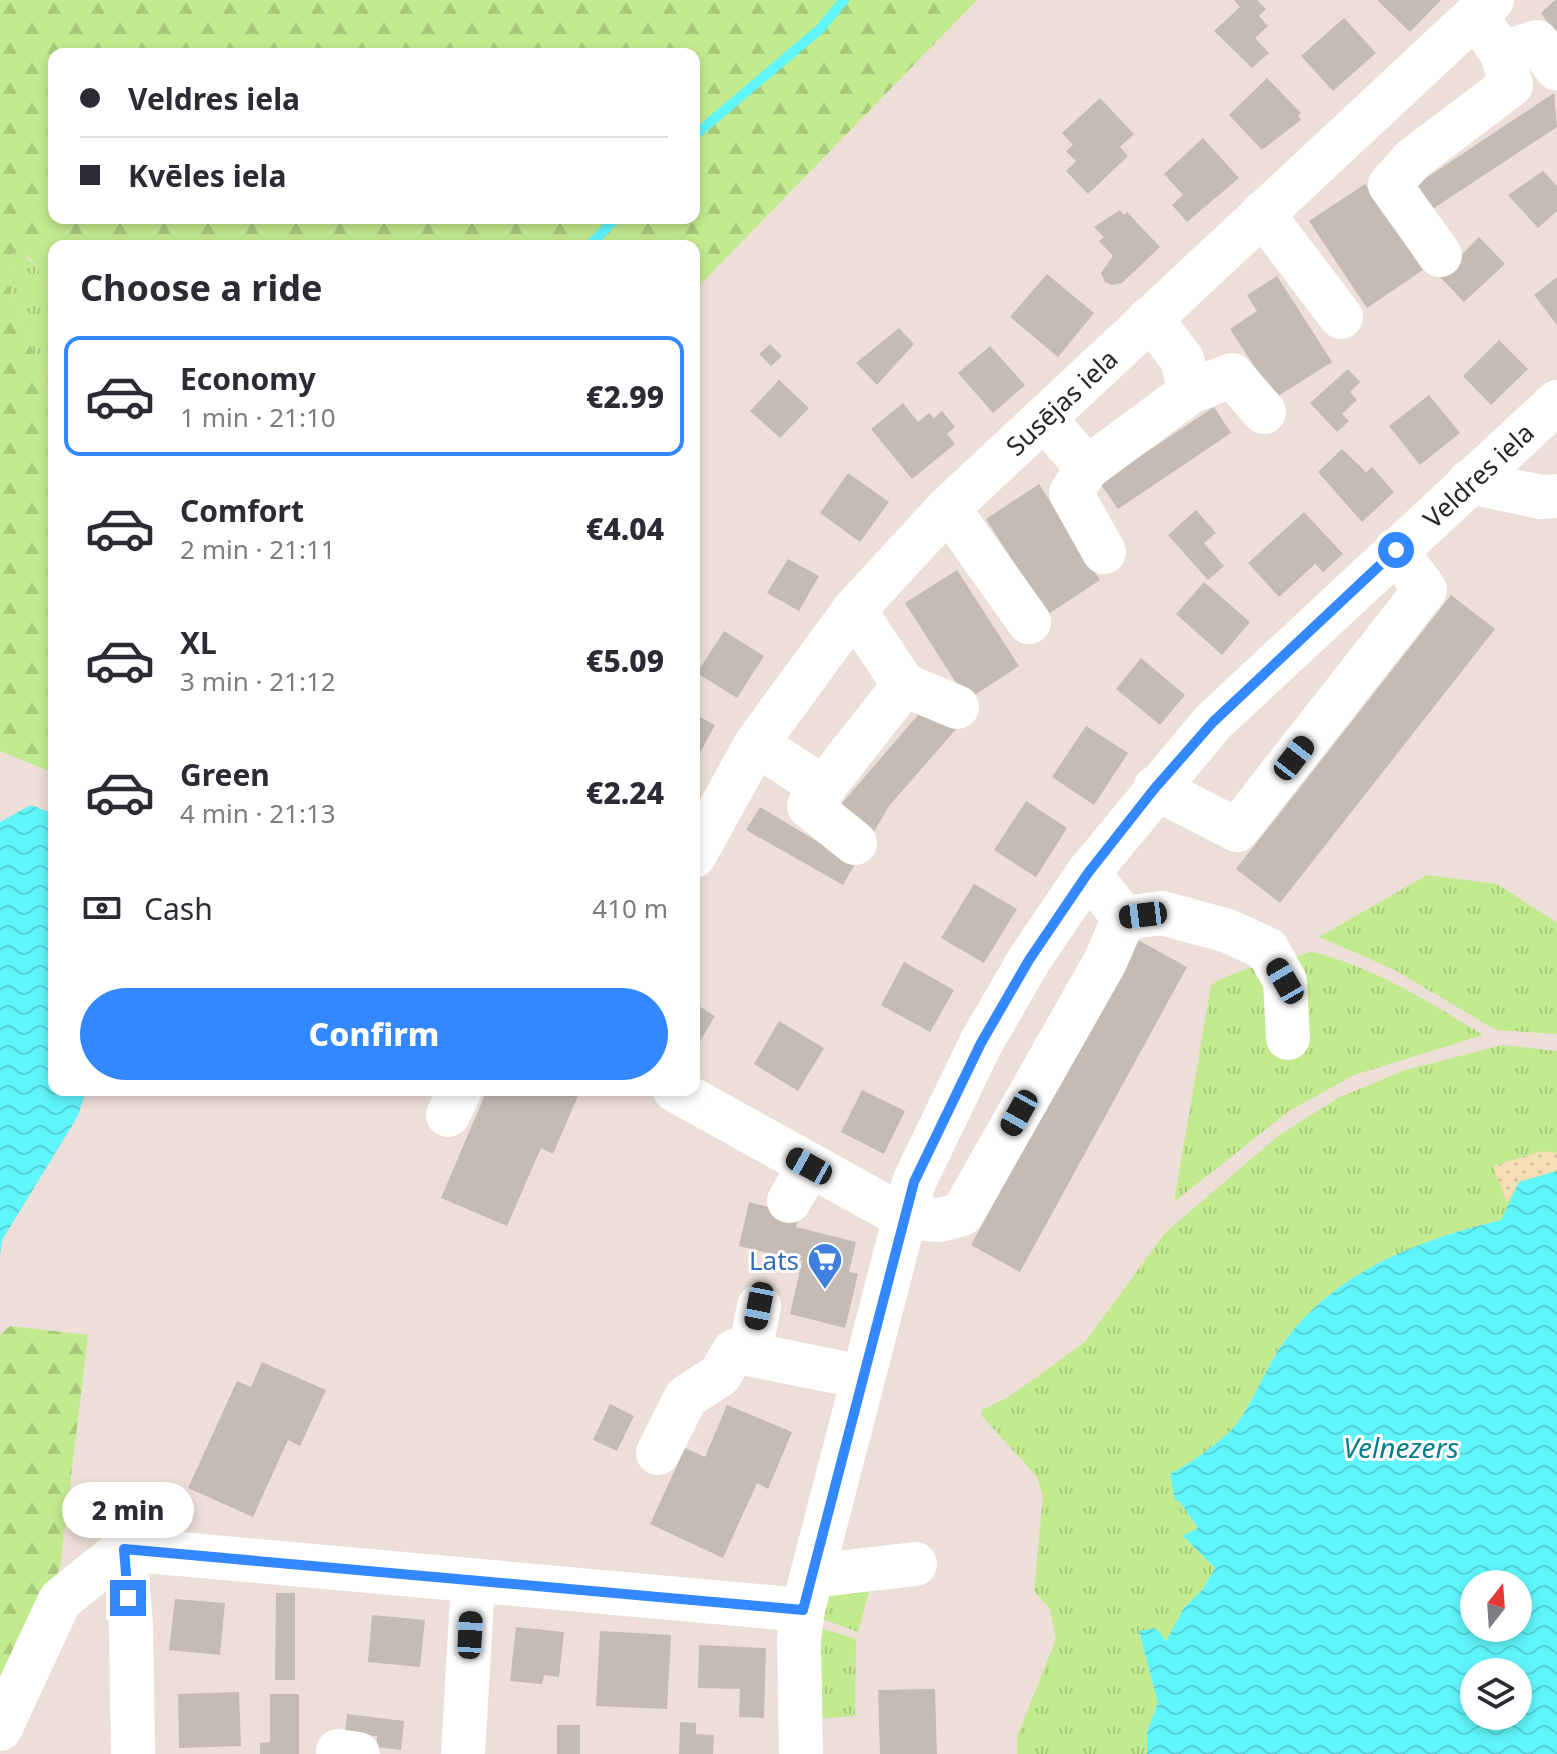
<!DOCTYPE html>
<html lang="en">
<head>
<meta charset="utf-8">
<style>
  :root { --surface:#fff; --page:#f2f2f3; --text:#2b2b33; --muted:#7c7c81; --line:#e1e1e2; --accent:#3387ff }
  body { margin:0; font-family:"Noto Sans",sans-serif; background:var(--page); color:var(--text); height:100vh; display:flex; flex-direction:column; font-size:30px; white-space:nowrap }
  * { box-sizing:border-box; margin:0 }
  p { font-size:26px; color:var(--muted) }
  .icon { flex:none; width:44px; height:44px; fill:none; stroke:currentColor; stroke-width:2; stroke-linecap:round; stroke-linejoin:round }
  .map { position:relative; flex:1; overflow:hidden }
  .panel { position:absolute; left:48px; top:240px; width:652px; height:856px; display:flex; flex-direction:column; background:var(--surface); border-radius:16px; box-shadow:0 4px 12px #0003 }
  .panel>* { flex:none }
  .hud { position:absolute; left:48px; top:48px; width:652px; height:176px; border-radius:16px; box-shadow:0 4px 12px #0003; display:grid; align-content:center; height:176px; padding:0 32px; background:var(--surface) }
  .needle { width:52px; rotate:17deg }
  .controls { position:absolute; left:1460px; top:1570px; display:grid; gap:16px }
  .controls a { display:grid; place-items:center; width:72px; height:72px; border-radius:50%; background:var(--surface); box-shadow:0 4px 12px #0003; font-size:40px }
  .end { position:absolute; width:36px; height:36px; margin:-18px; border:10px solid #3387ff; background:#fff; box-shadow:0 0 0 4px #fff }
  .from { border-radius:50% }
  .bubble { position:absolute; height:56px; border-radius:28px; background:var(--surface); box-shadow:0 4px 12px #0003; font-size:26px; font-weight:800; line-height:56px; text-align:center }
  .car { position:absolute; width:24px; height:48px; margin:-24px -12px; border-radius:10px; box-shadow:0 0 6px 2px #0007; background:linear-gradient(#222 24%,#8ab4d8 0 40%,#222 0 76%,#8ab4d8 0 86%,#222 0) }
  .hud b { display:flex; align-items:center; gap:28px; height:76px; font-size:30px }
  .hud b+b { border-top:2px solid var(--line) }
  .hud i { width:20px; height:20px; background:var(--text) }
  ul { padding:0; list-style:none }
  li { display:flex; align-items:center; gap:24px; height:120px; margin:0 16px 12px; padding:0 16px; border:4px solid transparent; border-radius:16px }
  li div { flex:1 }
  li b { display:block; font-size:30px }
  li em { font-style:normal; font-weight:800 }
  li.on { border-color:var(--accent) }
  li>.icon { width:72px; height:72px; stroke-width:1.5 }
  h2 { padding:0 32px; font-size:36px; line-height:96px }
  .pay { display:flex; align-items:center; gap:20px; height:88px; padding:0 32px; font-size:30px }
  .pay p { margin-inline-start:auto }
  .action { display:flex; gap:16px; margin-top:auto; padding:16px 32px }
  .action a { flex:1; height:92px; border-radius:48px; background:var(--accent); color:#fff; font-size:32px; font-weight:800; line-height:92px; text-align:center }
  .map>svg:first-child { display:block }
  .grass { fill:url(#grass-tufts) }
  .forest { fill:url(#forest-firs); fill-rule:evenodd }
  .sand { fill:url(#sand-dots) }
  .water { fill:url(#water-waves); fill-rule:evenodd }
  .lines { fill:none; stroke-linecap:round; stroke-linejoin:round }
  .stream { stroke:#5ff5fb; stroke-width:10 }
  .building { fill:#c4bbb4 }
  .minor { stroke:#fff; stroke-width:44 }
  .route { stroke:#3387ff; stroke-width:10 }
  .labels { text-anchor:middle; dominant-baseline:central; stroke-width:6; stroke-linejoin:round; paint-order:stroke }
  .street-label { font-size:26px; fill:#282828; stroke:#fff }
  .shop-label { font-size:26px; fill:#366cbe; stroke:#fff; text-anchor:end }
  .water-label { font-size:28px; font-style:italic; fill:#037e8f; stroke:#fff }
</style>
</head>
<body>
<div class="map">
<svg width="1557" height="1754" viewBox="0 0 1557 1754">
  <defs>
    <pattern id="grass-tufts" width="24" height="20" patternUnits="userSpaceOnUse" patternTransform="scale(2)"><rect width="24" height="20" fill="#c2ea8e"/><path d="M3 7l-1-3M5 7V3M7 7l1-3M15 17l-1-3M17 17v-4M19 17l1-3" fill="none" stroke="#a7c97a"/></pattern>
    <pattern id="forest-firs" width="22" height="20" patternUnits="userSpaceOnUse" patternTransform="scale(2)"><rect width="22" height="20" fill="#c2ea8e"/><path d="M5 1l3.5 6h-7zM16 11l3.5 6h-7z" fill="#a7c97a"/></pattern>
    <pattern id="sand-dots" width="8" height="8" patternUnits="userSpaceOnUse" patternTransform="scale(2)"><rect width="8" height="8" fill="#f6deb7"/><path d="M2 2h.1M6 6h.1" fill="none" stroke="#d3be9d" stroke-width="1.8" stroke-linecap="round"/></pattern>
    <pattern id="water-waves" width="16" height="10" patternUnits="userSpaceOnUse" patternTransform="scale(2)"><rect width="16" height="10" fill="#5ff5fb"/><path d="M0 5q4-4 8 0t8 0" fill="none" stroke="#53d2d7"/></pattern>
  </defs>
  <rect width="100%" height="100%" fill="#eddfd8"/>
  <path class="grass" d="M14 248C69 283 54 349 54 407L7 283Z
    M1427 875 1497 884 1557 923V1034L1496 1030 1393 969 1319 937Z
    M1311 952C1373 966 1429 1002 1483 1035L1354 1075 1289 1111 1174 1202 1211 985C1243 965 1275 964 1311 952Z
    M1502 1045 1557 1051V1171L1519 1182 1502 1220C1420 1240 1340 1269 1287 1338 1267 1363 1252 1406 1234 1427 1218 1444 1191 1463 1170 1474L1180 1502 1198 1528 1184 1536 1215 1568 1203 1589 1184 1608 1166 1642 1139 1631 1158 1703 1147 1732V1754H1017V1737L1056 1639 1050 1609 1034 1591 1043 1497 1037 1477 981 1415 982 1410 1010 1396 1085 1342 1165 1233 1278 1136 1338 1098 1402 1071Z
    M872 1580 858 1632 817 1617 825 1584Z
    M816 1627 856 1639 855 1716 814 1719Z"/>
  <path class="forest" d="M0 0H977L694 291V246H54V298L31 259 14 249 7 283 54 407V773L0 751ZM54 54H694V218H54Z
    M10 1326 88 1335 60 1568 0 1682V1335Z"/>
  <path class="sand" d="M1543 1151 1557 1153V1171L1519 1182 1507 1203 1493 1166Z"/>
  <path class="water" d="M31 805 54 814V1090H86L78 1116 2 1240 0 1257V822Z
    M1557 1171V1754H1147V1732L1158 1703 1139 1631 1156 1628 1166 1641 1184 1608 1203 1589 1215 1568 1183 1536 1198 1528 1180 1502 1175 1500 1170 1474C1191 1463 1218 1444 1234 1427 1252 1407 1267 1363 1287 1338 1340 1269 1420 1240 1501 1220L1519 1182ZM1474 1584H1518V1628H1474ZM1474 1672H1518V1716H1474Z"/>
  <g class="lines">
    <path class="stream" d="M694 136 820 29 844 0
      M589 246 616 218"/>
  </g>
  <path class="building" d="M1234 0H1257L1266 9 1259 16 1268 26 1255 38 1269 53 1252 68 1214 31 1240 7Z
    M1377 0H1441L1410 32Z
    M1555 0H1557V36L1541 13Z
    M1344 18 1376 53 1333 91 1301 56Z
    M1267 78 1301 113 1298 116 1301 120 1262 150 1229 115Z
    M1554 93 1557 127 1431 210 1414 186Z
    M1100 98 1134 134 1120 147 1128 156 1088 194 1066 171 1076 161 1066 151 1073 145 1062 133Z
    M1203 138 1239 178 1187 222 1172 205 1183 195 1164 174Z
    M1543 171 1557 186V211L1538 228 1508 195Z
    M1365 184 1423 270 1367 308 1309 221Z
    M1120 210 1124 215 1127 212 1160 247 1122 283 1112 285 1105 282 1101 273 1113 256 1099 241 1104 237 1094 227Z
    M1479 237 1505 264 1464 302 1440 277Z
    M1047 274 1094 313 1058 357 1010 317Z
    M1277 276 1332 362 1275 398 1230 329 1257 311 1247 295Z
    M1557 277V325L1534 295Z
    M899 328 914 344 877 385 856 363Z
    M1499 340 1528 369 1491 405 1463 376Z
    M770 344 782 356 771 366 759 354Z
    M990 346 1025 385 993 413 958 373Z
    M1348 369 1360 382 1350 392 1357 400 1342 414 1349 421 1337 432 1310 403Z
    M779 380 809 408 780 438 750 411Z
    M1429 395 1460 433 1420 465 1389 426Z
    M903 403 918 422 929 413 934 418 942 411 955 427 947 434 955 444 912 479 871 429Z
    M1214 407 1231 433 1118 509 1100 483Z
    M1342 449 1366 472 1372 467 1394 492 1362 522 1318 472Z
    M848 473 889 502 860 542 820 513Z
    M1039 484 1100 580 1047 615 986 519Z
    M1196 510 1216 533 1204 543 1224 566 1208 580 1168 535Z
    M1304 512 1343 554 1323 572 1315 564 1279 597 1248 563Z
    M788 559 819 576 799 611 767 593Z
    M957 570 1019 666 967 700 905 603Z
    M1204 582 1250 622 1222 655 1176 614Z
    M1451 595 1495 629 1280 903 1236 869Z
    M724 631 764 656 737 698 697 673Z
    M1141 658 1185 695 1160 725 1116 689Z
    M930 701 958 727 889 806 872 835 837 809Z
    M694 714 715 725 694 764Z
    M1086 726 1128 753 1094 805 1052 777Z
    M1026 801 1067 828 1036 877 994 850Z
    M760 807 855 864 843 885 746 830Z
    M974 884 1017 909 984 963 941 938Z
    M1138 940 1187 967 1020 1272 971 1245Z
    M904 962 954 990 930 1032 881 1005Z
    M694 1003 715 1016 696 1048 694 1047Z
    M779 1021 824 1048 798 1091 754 1064Z
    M487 1090 505 1094 507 1090H564L578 1096 553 1154 541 1148 507 1226 441 1198Z
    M862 1090 905 1111 884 1154 841 1132Z
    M749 1202 799 1215 796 1227 856 1242 849 1272 858 1274 845 1328 790 1314 802 1261 739 1246Z
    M262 1362 326 1390 300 1446 288 1440 253 1517 188 1488 237 1381 251 1387Z
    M610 1404 634 1416 617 1451 593 1440Z
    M727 1405 792 1432 768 1489 757 1483 723 1558 650 1524 685 1448 705 1457Z
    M276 1593H295V1680H275Z
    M175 1599 225 1603 220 1655 169 1650Z
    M372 1615 425 1620 420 1667 368 1662Z
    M516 1627 564 1632 559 1677 544 1675 542 1684 510 1681Z
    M600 1631 671 1635 667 1709 596 1706Z
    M699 1645 766 1648 764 1718 739 1717 740 1689 698 1688Z
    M935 1689 937 1754H880L878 1690Z
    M239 1692 241 1746 179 1748 178 1694Z
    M270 1694H299V1754H260V1743L270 1742Z
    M347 1714 404 1721 401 1750 376 1747 377 1736 345 1734Z
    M680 1722 696 1723V1734L714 1735 713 1754H679Z
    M557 1725H580V1754H557Z"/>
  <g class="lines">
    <g class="minor">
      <path d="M1486 31 1502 53 1537 42 1557 69"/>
      <path d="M1262 213 1341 317"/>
      <path d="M1440 255 1390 185 1413 159 1511 85 1502 53"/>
      <path d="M1190 392 1232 375 1264 412"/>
      <path d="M1044 418 1087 468 1190 392 1182 359 1150 318"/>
      <path d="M1087 468 1071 493 1104 552"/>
      <path d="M1469 482 1541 497 1557 496"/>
      <path d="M948 508 1029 622"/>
      <path d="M854 610 904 685 957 707"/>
      <path d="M756 744 824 788"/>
      <path d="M1155 788 1237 830 1425 590 1396 550"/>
      <path d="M855 843 809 806 904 685"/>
      <path id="s1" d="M694 856 756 744 854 610 948 508 1492 0"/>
      <path d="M1124 918 1162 913 1228 931 1267 949 1285 981 1288 1038"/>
      <path d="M675 1090 904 1217 940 1220 962 1214 1105 962 1124 918 1088 873"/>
      <path d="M448 1115 460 1090"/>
      <path d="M789 1201 809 1166"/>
      <path d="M750 1352 759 1306"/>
      <path d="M658 1453 686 1397 720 1375 734 1351 862 1377"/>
      <path d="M124 1549 803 1610"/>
      <path d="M124 1549 131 1623 133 1754"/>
      <path d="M812 1576 915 1564"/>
      <path d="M0 1729 60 1600 124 1549"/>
      <path d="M338 1751 358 1754"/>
      <path d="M463 1754 473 1581"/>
      <path id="s2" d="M801 1754 799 1639 803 1610 914 1182 981 1043 1029 960 1088 873 1213 722 1557 402"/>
    </g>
  </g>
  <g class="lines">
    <path class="route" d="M128 1598 124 1549 803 1610 914 1182 981 1043 1029 960 1088 873 1155 788 1213 722 1396 550"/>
  </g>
  <defs>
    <symbol id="supermarket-pin" viewBox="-11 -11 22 30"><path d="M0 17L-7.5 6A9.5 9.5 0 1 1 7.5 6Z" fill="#3f7fe0" stroke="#fff"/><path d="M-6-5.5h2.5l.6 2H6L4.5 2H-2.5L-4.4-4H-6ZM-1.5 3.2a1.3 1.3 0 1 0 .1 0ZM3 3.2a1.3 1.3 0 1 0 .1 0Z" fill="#fff"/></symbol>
  </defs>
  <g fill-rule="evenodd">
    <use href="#supermarket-pin" x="805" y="1240" width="40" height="54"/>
  </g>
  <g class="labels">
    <g class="street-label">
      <text stroke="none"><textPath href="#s1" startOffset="588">Susējas iela</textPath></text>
      <text stroke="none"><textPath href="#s2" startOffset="1500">Veldres iela</textPath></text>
    </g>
    <g class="shop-label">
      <text x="799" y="1260">Lats</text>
    </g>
    <g class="water-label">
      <text x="1401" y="1447">Velnezers</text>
    </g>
  </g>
</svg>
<div class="controls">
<a><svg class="needle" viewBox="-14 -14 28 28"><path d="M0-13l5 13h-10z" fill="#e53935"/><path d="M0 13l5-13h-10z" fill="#7c7c81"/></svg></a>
<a><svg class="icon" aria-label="layers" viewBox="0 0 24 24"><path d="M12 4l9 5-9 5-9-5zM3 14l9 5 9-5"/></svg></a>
</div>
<i class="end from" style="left:1396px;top:550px"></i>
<i class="end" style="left:128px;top:1598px"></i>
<div class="bubble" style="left:62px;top:1482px;width:132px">2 min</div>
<i class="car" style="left:1294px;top:758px;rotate:38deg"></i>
<i class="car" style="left:1143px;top:915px;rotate:263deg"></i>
<i class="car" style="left:1285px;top:981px;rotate:330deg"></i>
<i class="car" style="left:1019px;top:1113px;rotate:209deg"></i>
<i class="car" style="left:809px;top:1166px;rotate:299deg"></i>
<i class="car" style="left:759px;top:1306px;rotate:191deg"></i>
<i class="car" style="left:470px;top:1635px;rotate:3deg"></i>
<div class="hud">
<b><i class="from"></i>Veldres iela</b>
<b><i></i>Kvēles iela</b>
</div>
<section class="panel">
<h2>Choose a ride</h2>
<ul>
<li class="on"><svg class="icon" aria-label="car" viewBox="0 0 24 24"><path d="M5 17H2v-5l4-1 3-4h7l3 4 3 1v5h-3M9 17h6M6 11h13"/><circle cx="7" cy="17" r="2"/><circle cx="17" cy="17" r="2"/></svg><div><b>Economy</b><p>1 min · 21:10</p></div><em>€2.99</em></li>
<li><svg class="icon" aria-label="car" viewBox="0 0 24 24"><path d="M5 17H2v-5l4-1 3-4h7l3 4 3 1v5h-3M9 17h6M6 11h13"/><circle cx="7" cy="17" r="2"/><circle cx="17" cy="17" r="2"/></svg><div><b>Comfort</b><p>2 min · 21:11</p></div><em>€4.04</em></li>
<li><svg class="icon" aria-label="car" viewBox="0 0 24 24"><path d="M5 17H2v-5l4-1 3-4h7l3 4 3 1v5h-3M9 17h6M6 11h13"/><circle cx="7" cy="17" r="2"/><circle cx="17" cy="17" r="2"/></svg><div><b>XL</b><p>3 min · 21:12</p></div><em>€5.09</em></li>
<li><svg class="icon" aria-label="car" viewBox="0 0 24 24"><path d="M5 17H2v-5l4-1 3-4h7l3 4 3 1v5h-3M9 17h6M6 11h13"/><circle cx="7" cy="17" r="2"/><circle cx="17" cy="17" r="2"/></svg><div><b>Green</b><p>4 min · 21:13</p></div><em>€2.24</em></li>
</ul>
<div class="pay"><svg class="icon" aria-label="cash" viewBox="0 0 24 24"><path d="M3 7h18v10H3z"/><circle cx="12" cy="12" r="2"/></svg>Cash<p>410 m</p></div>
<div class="action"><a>Confirm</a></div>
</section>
</div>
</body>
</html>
